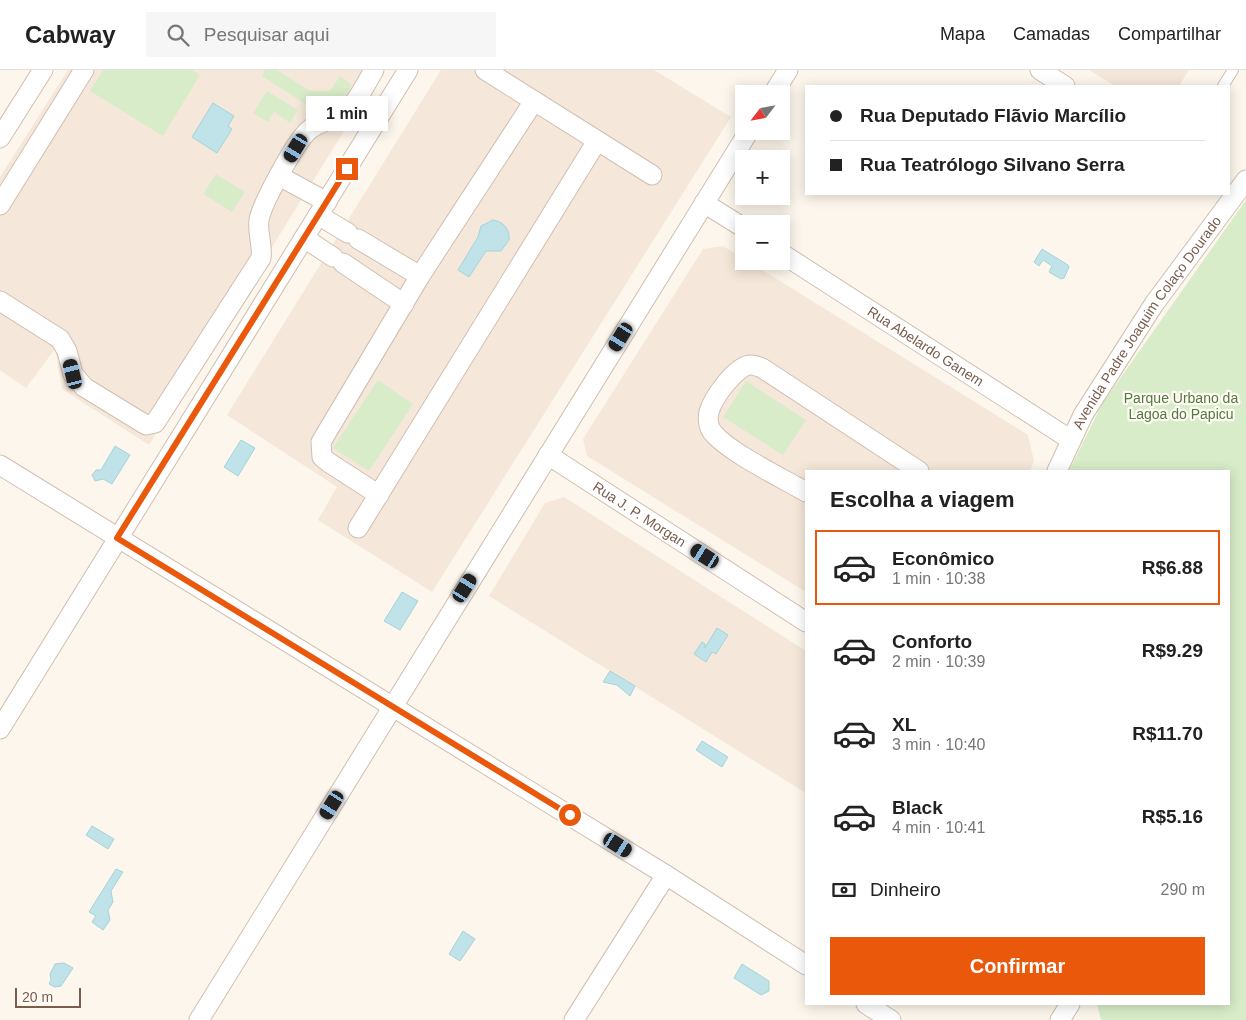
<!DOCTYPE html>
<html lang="pt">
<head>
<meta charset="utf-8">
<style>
  :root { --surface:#fff; --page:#f6f6f6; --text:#222; --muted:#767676; --line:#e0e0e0; --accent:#ea580c }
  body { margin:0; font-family:Helvetica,sans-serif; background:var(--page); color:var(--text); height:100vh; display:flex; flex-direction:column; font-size:19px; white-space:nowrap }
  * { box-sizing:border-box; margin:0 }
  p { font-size:16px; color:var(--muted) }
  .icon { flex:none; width:28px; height:28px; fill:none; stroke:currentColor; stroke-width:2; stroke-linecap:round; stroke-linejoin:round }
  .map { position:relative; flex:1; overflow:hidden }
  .side { position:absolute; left:805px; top:400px; width:425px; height:535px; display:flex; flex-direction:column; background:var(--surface); border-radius:0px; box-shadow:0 2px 12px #0003 }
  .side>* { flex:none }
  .hud { position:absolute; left:805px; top:15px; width:425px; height:110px; border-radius:0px; box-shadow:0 2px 12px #0003; display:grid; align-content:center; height:110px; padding:0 25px; background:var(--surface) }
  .needle { width:32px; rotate:238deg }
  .tools { position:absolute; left:735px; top:15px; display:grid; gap:10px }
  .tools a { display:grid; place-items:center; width:55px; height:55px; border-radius:0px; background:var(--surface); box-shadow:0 2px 12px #0003; font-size:25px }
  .scale { position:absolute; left:15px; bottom:12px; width:66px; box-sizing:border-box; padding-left:5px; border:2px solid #7a5c4d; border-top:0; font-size:14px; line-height:18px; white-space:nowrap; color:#7a5c4d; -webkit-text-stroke:4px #fffaf3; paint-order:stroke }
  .end { position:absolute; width:22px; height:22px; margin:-11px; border:6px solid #ea580c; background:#fff; box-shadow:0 0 0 2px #fff }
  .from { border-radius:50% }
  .bubble { position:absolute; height:35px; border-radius:0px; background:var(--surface); box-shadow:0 2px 12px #0003; font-size:16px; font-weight:700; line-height:35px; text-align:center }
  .car { position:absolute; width:15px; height:30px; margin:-15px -8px; border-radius:6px; box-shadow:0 0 4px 1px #0007; background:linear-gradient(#222 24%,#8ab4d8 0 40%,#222 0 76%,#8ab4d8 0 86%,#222 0) }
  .hud b { display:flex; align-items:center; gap:18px; height:48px; font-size:19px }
  .hud b+b { border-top:1px solid var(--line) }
  .hud i { width:12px; height:12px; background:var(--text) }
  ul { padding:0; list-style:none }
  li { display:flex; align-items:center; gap:15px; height:75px; margin:0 10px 8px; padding:0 15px; border:2px solid transparent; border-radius:0px }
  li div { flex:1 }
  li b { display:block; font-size:19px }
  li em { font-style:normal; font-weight:700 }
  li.on { border-color:var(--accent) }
  li>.icon { width:45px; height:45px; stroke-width:1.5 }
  h2 { padding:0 25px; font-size:22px; line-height:60px }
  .pay { display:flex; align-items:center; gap:12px; height:55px; padding:0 25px; font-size:19px }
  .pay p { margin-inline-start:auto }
  .primary-button { display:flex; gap:10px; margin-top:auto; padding:10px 25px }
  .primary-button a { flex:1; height:58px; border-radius:0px; background:var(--accent); color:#fff; font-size:20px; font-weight:700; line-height:58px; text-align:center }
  header { display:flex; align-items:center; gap:30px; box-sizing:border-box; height:70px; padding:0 25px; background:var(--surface); border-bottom:1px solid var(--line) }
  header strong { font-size:24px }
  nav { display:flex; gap:28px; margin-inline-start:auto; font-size:18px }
  .search { width:350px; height:45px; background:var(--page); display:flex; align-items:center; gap:12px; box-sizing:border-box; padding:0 18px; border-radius:0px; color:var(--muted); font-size:19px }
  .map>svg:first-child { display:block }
  .residential { fill:#f5e8da }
  .green { fill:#d8ecc9 }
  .water { fill:#bfe3e8; stroke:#a5d3da }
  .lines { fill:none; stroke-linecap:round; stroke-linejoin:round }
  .service-casing { stroke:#d1beb0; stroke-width:12 }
  .minor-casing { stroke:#d1beb0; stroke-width:21 }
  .service { stroke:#fff; stroke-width:10 }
  .minor { stroke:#fff; stroke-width:19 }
  .route { stroke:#ea580c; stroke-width:6 }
  .labels { text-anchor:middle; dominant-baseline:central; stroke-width:4.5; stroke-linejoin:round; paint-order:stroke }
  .street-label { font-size:14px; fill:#7a5c4d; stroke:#fffaf3 }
  .park-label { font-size:14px; fill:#537a41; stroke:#fffaf3 }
</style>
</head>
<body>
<header>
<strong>Cabway</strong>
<div class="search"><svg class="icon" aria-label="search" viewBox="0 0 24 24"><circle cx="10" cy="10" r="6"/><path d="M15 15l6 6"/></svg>Pesquisar aqui</div>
<nav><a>Mapa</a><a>Camadas</a><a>Compartilhar</a></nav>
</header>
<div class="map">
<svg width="1246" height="950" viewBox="0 0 1246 950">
  <rect width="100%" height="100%" fill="#fdf6ec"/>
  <path class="residential" d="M68 0H382L149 375 62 319 55 279 26 318 0 300V107Z
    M441 0H654L731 47 432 522 318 450 337 417 227 345Z
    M1089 0H1189L1179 16H1115Z
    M723 176 744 189V191H748L1028 365 1034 391 1030 401H806V522L587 386 583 369 703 179Z
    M564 427 806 581V723L489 526 545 433Z"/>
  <path class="green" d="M103 0H192L200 5 163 66 90 21Z
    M265 0H277L310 21H330L340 6 352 15 340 32 313 39 262 6Z
    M267 21 298 40 290 53 274 42 268 52 253 43Z
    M216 104 245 122 232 142 203 124Z
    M1246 130V950H1101L1097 934H1229V401H1069L1102 334Z
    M378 310 413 334 369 401 333 378Z
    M746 311 806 350 783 385 723 347Z"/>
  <path class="water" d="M213 33 234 46 228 56 232 59 217 83 192 67Z
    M493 150C504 152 510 159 509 170L501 181H486L469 207 458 200 478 167 481 156Z
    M1042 179 1068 195 1069 197 1064 208 1061 209 1049 202 1052 196 1043 190 1039 196 1034 192Z
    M241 370 255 378 238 406 224 397Z
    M115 376 130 385 112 414 103 409 95 411 92 405 96 400H101Z
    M402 522 418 531 400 560 384 551Z
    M717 558 728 565 716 584 712 582 706 592 694 584 702 572 705 574V578Z
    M610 601 635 616 630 626 617 615 603 612Z
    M702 671 728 687 722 697 696 680Z
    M92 756 114 769 108 779 86 765Z
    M116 799 123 802 111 821 113 832 108 840 110 850 103 860 92 852 96 846 89 842Z
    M463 861 475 869 460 891 449 884Z
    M64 893 73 898 61 916 55 917 49 914 51 910 50 904 55 894Z
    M742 894 769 911V921L761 925 734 908Z"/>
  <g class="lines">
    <defs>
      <path id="service" d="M1223 16 1233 0"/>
      <g id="minor">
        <path d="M485 0 652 105"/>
        <path d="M1040 0 1065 16"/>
        <path d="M773 24 788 0"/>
        <path d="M0 68 43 0"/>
        <path d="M279 106 327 132"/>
        <path d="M704 133 744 158"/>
        <path d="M0 135 84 0"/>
        <path d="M318 145 348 163"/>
        <path d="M304 168 333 187"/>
        <path d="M358 169 420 206"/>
        <path id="s1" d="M781 183 1071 370"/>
        <path d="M343 193 404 234"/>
        <path d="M0 231 60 269 67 281 73 304 84 317 146 355 155 353 261 188C263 175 257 163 259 150 262 133 296 71 309 60 318 52 330 51 340 45 356 36 365 15 374 0"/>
        <path id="s2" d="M548 385 806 552"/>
        <path d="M0 395 666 805 806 895"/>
        <path id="s3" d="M1057 401 1083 345 1154 234 1246 110"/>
        <path d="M806 422C782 408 732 384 714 364 709 359 707 350 709 342 713 328 736 295 751 295 755 295 759 297 762 298L919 401"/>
        <path d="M379 425 328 392 322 387 321 372 420 206 534 31"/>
        <path d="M358 458 597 71"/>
        <path d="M0 659 408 0"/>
        <path d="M866 934 891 950"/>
        <path d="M199 950 749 61"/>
        <path d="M574 950 666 805"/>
        <path d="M1060 950 1070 934"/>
      </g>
    </defs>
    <use href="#service" class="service-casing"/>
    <use href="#minor" class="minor-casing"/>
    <use href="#service" class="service"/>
    <use href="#minor" class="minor"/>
  </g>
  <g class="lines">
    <path class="route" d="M347 99 117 468 570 745"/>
  </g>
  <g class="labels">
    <g class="street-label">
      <text stroke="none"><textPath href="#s3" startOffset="174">Avenida Padre Joaquim Colaço Dourado</textPath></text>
      <text stroke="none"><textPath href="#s1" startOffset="172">Rua Abelardo Ganem</textPath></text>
      <text stroke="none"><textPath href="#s2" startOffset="109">Rua J. P. Morgan</textPath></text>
    </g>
    <g class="park-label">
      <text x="1181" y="328">Parque Urbano da<tspan x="1181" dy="16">Lagoa do Papicu</tspan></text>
    </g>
  </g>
</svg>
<div class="tools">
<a><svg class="needle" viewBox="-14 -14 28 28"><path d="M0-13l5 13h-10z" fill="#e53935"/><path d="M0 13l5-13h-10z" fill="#767676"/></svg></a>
<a>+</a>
<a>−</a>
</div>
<div class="scale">20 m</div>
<i class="end from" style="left:570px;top:745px"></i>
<i class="end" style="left:347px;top:99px"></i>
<div class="bubble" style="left:306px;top:26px;width:82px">1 min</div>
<i class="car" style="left:296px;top:78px;rotate:211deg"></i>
<i class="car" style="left:621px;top:267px;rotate:212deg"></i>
<i class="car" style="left:73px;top:304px;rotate:346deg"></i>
<i class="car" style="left:705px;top:486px;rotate:303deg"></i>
<i class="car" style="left:465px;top:518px;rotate:32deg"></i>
<i class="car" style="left:332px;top:735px;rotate:212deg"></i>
<i class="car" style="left:618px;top:775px;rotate:122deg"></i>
<div class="hud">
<b><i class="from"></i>Rua Deputado Flãvio Marcílio</b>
<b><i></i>Rua Teatrólogo Silvano Serra</b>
</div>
<section class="side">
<h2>Escolha a viagem</h2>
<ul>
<li class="on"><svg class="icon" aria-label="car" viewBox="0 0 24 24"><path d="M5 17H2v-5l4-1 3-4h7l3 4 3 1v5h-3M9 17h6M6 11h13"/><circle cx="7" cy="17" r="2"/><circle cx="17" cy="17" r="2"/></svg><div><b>Econômico</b><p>1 min · 10:38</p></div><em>R$6.88</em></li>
<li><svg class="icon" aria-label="car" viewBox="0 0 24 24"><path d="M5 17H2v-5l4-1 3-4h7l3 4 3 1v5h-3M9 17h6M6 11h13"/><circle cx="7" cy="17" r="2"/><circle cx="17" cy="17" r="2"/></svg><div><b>Conforto</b><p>2 min · 10:39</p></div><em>R$9.29</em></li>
<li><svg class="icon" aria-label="car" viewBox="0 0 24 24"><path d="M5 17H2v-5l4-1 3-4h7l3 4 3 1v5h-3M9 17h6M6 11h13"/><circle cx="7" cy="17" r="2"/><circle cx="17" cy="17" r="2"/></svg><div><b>XL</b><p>3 min · 10:40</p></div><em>R$11.70</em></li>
<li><svg class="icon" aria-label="car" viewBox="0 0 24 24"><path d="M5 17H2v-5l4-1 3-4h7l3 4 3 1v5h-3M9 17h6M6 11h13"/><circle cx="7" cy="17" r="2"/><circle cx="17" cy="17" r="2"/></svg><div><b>Black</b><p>4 min · 10:41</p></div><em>R$5.16</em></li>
</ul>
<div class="pay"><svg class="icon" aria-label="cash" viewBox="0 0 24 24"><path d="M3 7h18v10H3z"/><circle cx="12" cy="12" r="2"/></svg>Dinheiro<p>290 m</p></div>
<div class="primary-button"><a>Confirmar</a></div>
</section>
</div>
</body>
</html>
